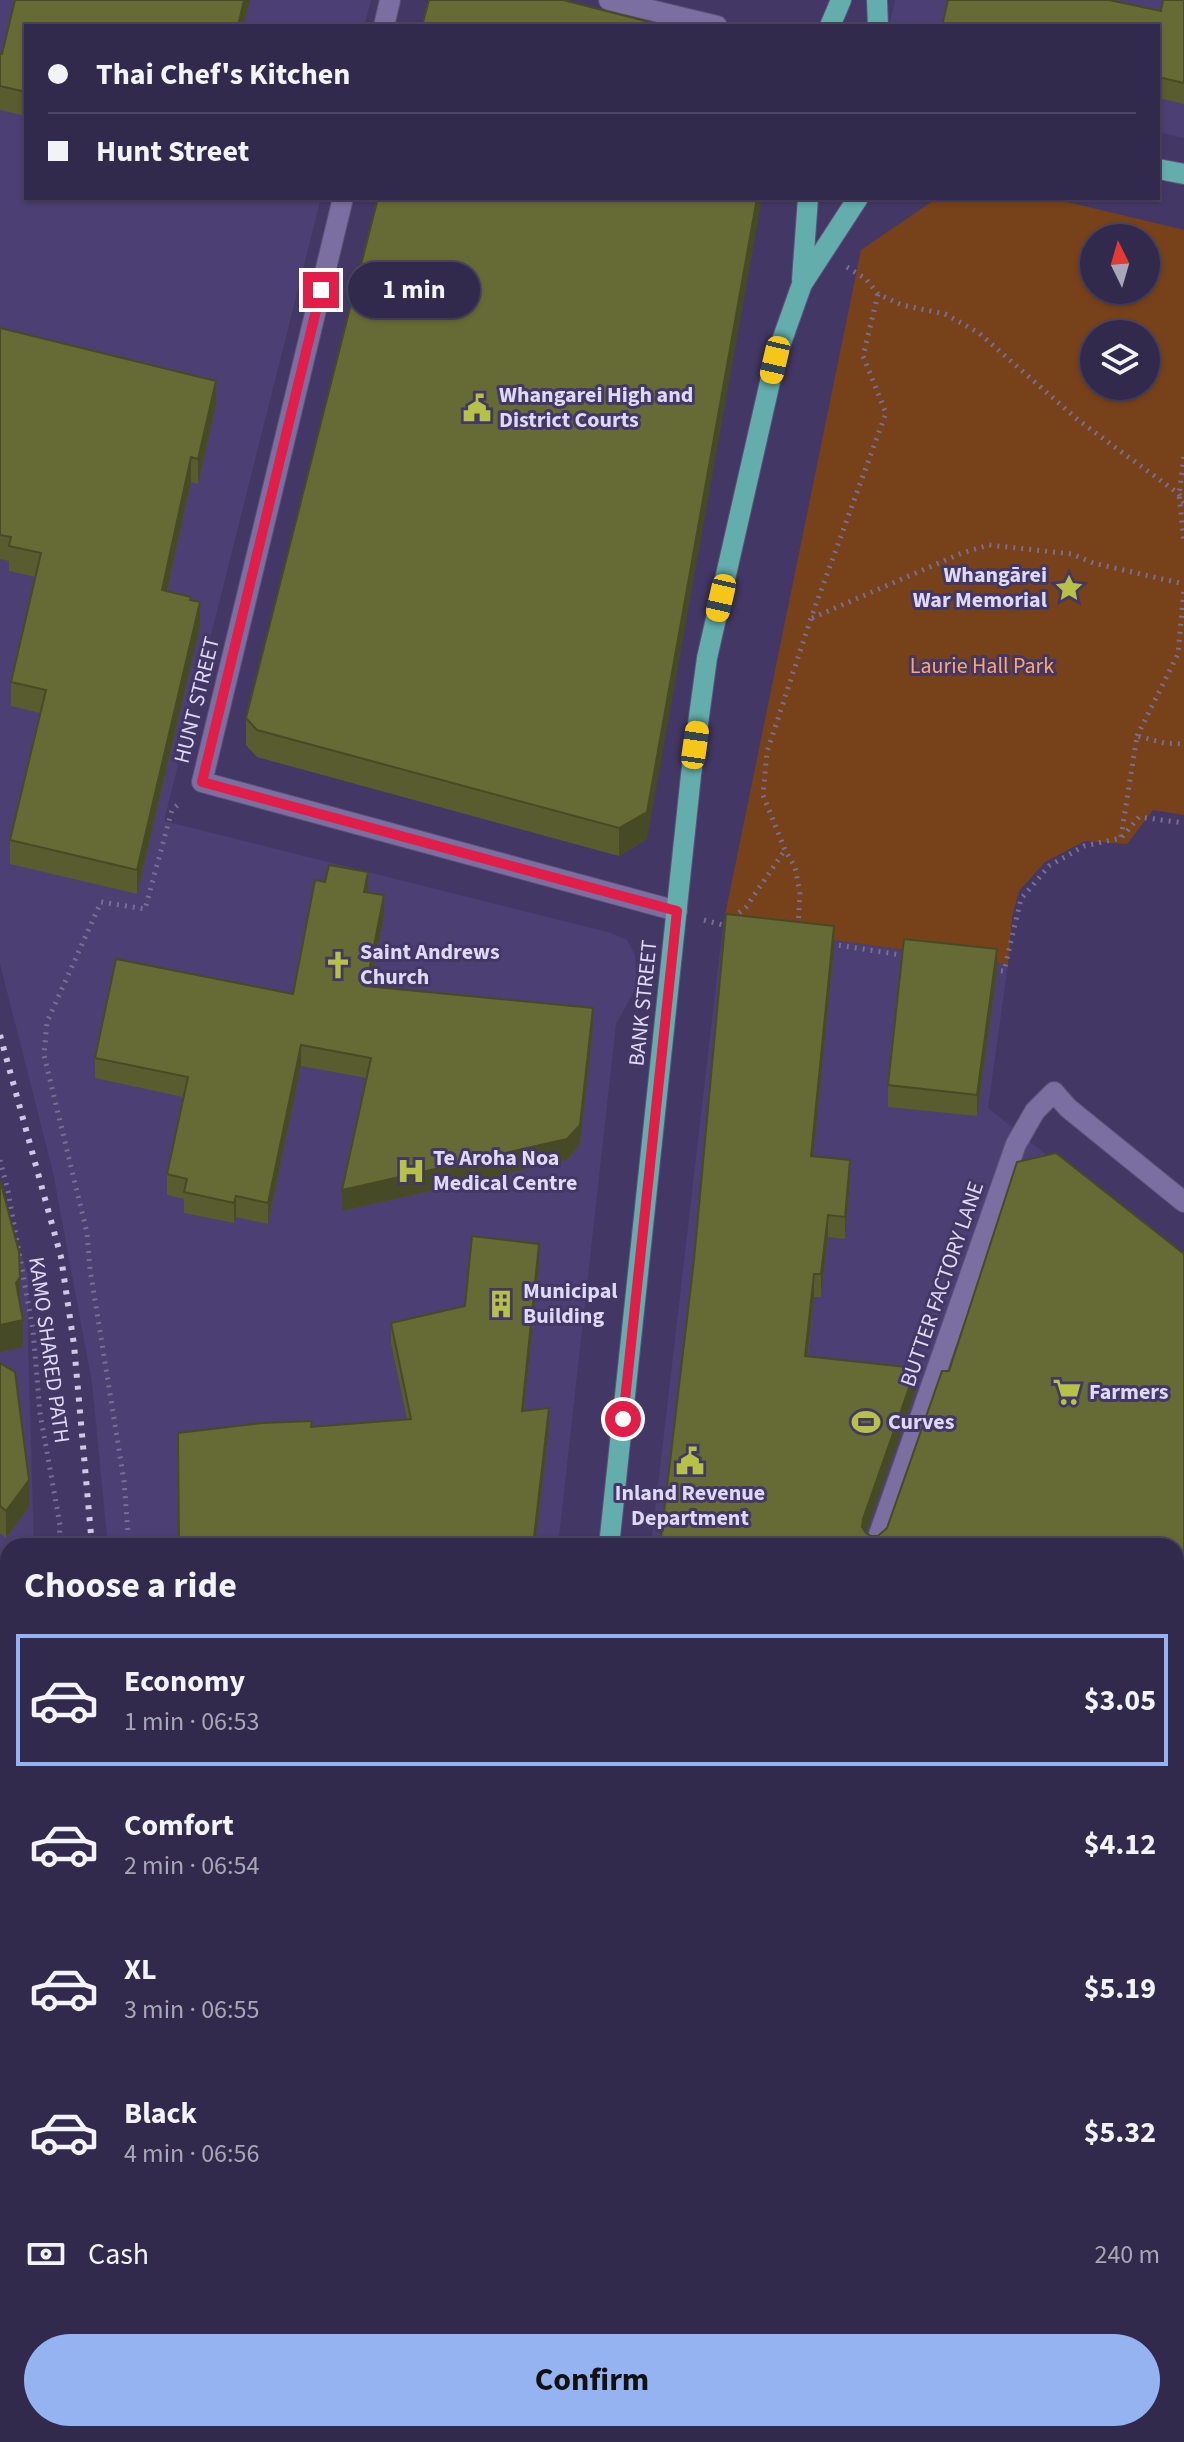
<!DOCTYPE html>
<html lang="en">
<head>
<meta charset="utf-8">
<style>
  :root { --surface:#322a4c; --page:#3a3253; --text:#f1f3f6; --muted:#a8a7b5; --line:#4d4664; --accent:#95b2f1 }
  body { margin:0; font-family:"Source Sans 3",sans-serif; background:var(--page); color:var(--text); height:100vh; display:flex; flex-direction:column; font-size:30px; white-space:nowrap }
  * { box-sizing:border-box; margin:0 }
  p { font-size:26px; color:var(--muted) }
  .icon { flex:none; width:44px; height:44px; fill:none; stroke:currentColor; stroke-width:2; stroke-linecap:round; stroke-linejoin:round }
  .map { position:relative; flex:1; overflow:hidden }
  .details { position:absolute; left:0px; top:1538px; width:1184px; height:904px; display:flex; flex-direction:column; background:var(--surface); border-radius:24px 24px 0 0; box-shadow:0 2px 6px #0004,0 0 0 2px var(--line) }
  .details>* { flex:none }
  .banner { position:absolute; left:24px; top:24px; width:1136px; height:176px; border-radius:0px; box-shadow:0 2px 6px #0004,0 0 0 2px var(--line); display:grid; align-content:center; height:176px; padding:0 24px; background:var(--surface) }
  .needle { width:52px; rotate:355deg }
  .tools { position:absolute; left:1080px; top:224px; display:grid; gap:16px }
  .tools a { display:grid; place-items:center; width:80px; height:80px; border-radius:50%; background:var(--surface); box-shadow:0 2px 6px #0004,0 0 0 2px var(--line); font-size:40px }
  .end { position:absolute; width:36px; height:36px; margin:-18px; border:10px solid #e11d48; background:#fff; box-shadow:0 0 0 4px #fff }
  .from { border-radius:50% }
  .bubble { position:absolute; height:56px; border-radius:28px; background:var(--surface); box-shadow:0 2px 6px #0004,0 0 0 2px var(--line); font-size:26px; font-weight:700; line-height:56px; text-align:center }
  .car { position:absolute; width:24px; height:48px; margin:-24px -12px; border-radius:10px; box-shadow:0 0 6px 2px #0007; background:linear-gradient(#f5c518 24%,#345 0 40%,#f5c518 0 76%,#345 0 86%,#f5c518 0) }
  .banner b { display:flex; align-items:center; gap:28px; height:76px; font-size:30px }
  .banner b+b { border-top:2px solid var(--line) }
  .banner i { width:20px; height:20px; background:var(--text) }
  ul { padding:0; list-style:none }
  li { display:flex; align-items:center; gap:24px; height:132px; margin:0 16px 12px; padding:0 8px; border:4px solid transparent; border-radius:0px }
  li div { flex:1 }
  li b { display:block; font-size:30px }
  li em { font-style:normal; font-weight:700 }
  li.selected { border-color:var(--accent) }
  li>.icon { width:72px; height:72px; stroke-width:1.5 }
  h2 { padding:0 24px; font-size:36px; line-height:96px }
  .pay { display:flex; align-items:center; gap:20px; height:88px; padding:0 24px; font-size:30px }
  .pay p { margin-inline-start:auto }
  .cta { display:flex; gap:16px; margin-top:auto; padding:16px 24px }
  .cta a { flex:1; height:92px; border-radius:48px; background:var(--accent); color:#111; font-size:32px; font-weight:700; line-height:92px; text-align:center }
  .map>svg:first-child { display:block }
  .built { fill:#4c3f73 }
  .green { fill:#77421a; fill-rule:evenodd }
  .lines { fill:none; stroke-linecap:round; stroke-linejoin:round }
  .minor-casing { stroke:#5c5278; stroke-width:22 }
  .major-casing { stroke:#5c5278; stroke-width:22 }
  .path { stroke:#776e95; stroke-width:5; stroke-dasharray:2 6; stroke-linecap:butt }
  .minor { stroke:#7a6fa0; stroke-width:20 }
  .major { stroke:#63adad; stroke-width:20 }
  .rail { stroke:#cec8e6; stroke-width:6; stroke-dasharray:4 8; stroke-linecap:butt }
  .wall { fill:#585c2e }
  .shaded-wall { fill:#474b25 }
  .building { fill:#666b35; stroke:#474b25; stroke-width:2 }
  .route { stroke:#e11d48; stroke-width:10 }
  .labels { text-anchor:middle; dominant-baseline:central; stroke-width:6; stroke-linejoin:round; paint-order:stroke }
  .poi-label { font-size:22px; font-weight:bold; fill:#ded9f5; stroke:#433865; text-anchor:start }
  .park-label { font-size:22px; fill:#ffa66a; stroke:#433865 }
  .street-label { font-size:22px; fill:#ded9f5; stroke:#433865 }
</style>
</head>
<body>
<div class="map">
<svg width="1184" height="2442" viewBox="0 0 1184 2442">
  <rect width="100%" height="100%" fill="#433865"/>
  <path class="built" d="M0 0H371L364 26H26V198H321L164 821 611 933 627 940 635 955 637 986 616 1024 558 1546H108L92 1383 53 1172 0 964Z
    M895 0H1184V138L1158 132V26H889Z
    M723 925 1008 964 988 1108 1184 1265V1928L1176 1938V1546H651Z
    M0 1188 28 1275V1345L34 1546H8V1558L0 1552Z
    M181 2434H473V2442H181Z"/>
  <path class="green" d="M937 198H1051L1184 230V815L1153 810 1127 844 1085 841 1045 862 1019 891 1012 917 1008 964 723 925 861 250ZM1094 238H1146V290H1094ZM1094 334H1146V386H1094Z"/>
  <g class="lines">
    <defs>
      <path id="minor" d="M609 0 717 26
        M384 26 390 0
        M343 198 202 782 677 911
        M875 1546 1016 1144 1035 1111 1054 1092 1068 1108 1184 1202
        M1176 1944 1184 1950
        M1176 2006 1184 1996
        M1114 2434 1125 2442"/>
      <path id="major" d="M877 0 878 26
        M830 26 841 0
        M1158 169 1184 174
        M802 280 808 198
        M609 1546 691 775 707 658 775 360 802 284 858 198
        M0 1619 8 1625
        M515 2442V2434"/>
    </defs>
    <use href="#minor" class="minor-casing"/>
    <use href="#major" class="major-casing"/>
    <path class="path" d="M847 267 866 279 878 294 902 305 945 314 979 333 1078 420 1179 494 1184 503
      M1184 457 1179 494 1184 542
      M812 618 962 553 989 545 1072 554 1093 563 1184 584
      M1137 736 1178 654 1184 589
      M1121 837 1137 736 1164 743 1184 744
      M704 920 723 925 746 907 785 850
      M798 926 800 894 795 867 785 850 763 795 767 752 811 618 886 413 863 356 878 294
      M831 944 908 956
      M993 970 1004 971 1021 899 1049 866 1084 846 1121 838 1139 817 1184 823
      M0 1160 8 1191 33 1330 40 1413 60 1525 59 1546
      M129 1546 124 1481 90 1269 87 1233 44 1055 47 1022 101 902 145 909 172 810 181 802
      M0 1556 8 1562
      M0 1769 8 1763"/>
    <use href="#minor" class="minor"/>
    <use href="#major" class="major"/>
    <path class="rail" d="M0 1035 61 1257 74 1345 92 1546
      M137 2434 138 2442"/>
  </g>
  <path class="wall" d="M15 0H250L243 26H26V116L0 110V54H2Z
    M1184 0V104L1158 98V26L1161 11Z
    M378 198 647 839 619 856 257 757 246 745V718Z
    M0 328 216 405 198 484 191 482 167 591 191 600 200 627 137 894 10 864V840L40 713 11 706V682L36 577 9 571V561L0 559Z
    M368 892 384 916 370 986 593 1028 580 1145 567 1160 342 1211 366 1078 301 1066 268 1224 236 1217 234 1223 184 1213V1199L167 1195V1174L183 1097 95 1078V1058L293 994Z
    M834 948 813 1156 850 1182 845 1239 828 1237 821 1297H814L808 1356 916 1390 866 1533 871 1536 1176 1546H660Z
    M997 971 977 1116 888 1107V1085Z
    M539 1264 524 1410 549 1428 535 1546 312 1427 407 1419 391 1343V1323L465 1306Z
    M0 1363 29 1507 6 1538 0 1533Z
    M1184 2088V2416L1176 2409V2098Z"/>
  <path class="shaded-wall" d="M244 0H250L243 26H238Z
    M757 198H762L647 839 619 856V828Z
    M216 381V405L198 484V459Z
    M191 457V482L162 614V590Z
    M200 602V627L137 894V870Z
    M368 872V892H364Z
    M384 895V916L366 1006V986Z
    M834 926V948L811 1178V1156Z
    M997 949V971L977 1116V1095Z
    M593 1008V1028L580 1145 567 1160 342 1211V1190Z
    M301 1045V1066L268 1224V1203Z
    M850 1160V1182L845 1239V1217Z
    M236 1196V1217L234 1223V1203Z
    M828 1215V1237L821 1297V1274Z
    M539 1244V1264L522 1430V1411Z
    M814 1274V1297L805 1378V1356Z
    M20 1277V1304L16 1283Z
    M23 1320V1347L0 1352V1325Z
    M916 1368V1390L863 1542V1519Z
    M549 1408V1428L535 1546H533Z
    M29 1480V1507L6 1538V1511Z
    M1184 1874V1896L1176 1907V1885Z"/>
  <path class="building" d="M15 0H244L238 26H26V92L0 86V54H2Z
    M429 0H563L665 26H422Z
    M948 0H1109L1161 11 1163 0H1184V83L1158 77V26H942Z
    M378 198H757L647 812 619 828 257 730 246 718Z
    M0 328 216 381 198 459 191 457 162 590 191 597 190 600 200 602 137 870 10 840 46 690 11 682 41 553 9 546 11 537 0 535Z
    M329 865 368 872 364 892 384 895 366 986 593 1008 580 1125 567 1139 342 1190 371 1058 301 1045 268 1203 236 1196 234 1203 184 1192 187 1179 167 1174 188 1077 95 1058 116 959 293 994 315 880 325 882Z
    M726 914 834 926 811 1156 850 1160 845 1217 828 1215 821 1274H814L805 1356 916 1368 863 1519 862 1527 866 1533 871 1536H878L887 1528 942 1371H949L1017 1162 1056 1153 1184 1254V1874L1176 1885V1546H660L694 1260Z
    M904 939 997 949 977 1095 888 1085Z
    M0 1180 19 1252 20 1277 16 1283 23 1320 0 1325Z
    M472 1236 539 1244 522 1411 549 1408 533 1546H179L178 1433 262 1423 312 1421 311 1427 411 1419 391 1323 465 1306Z
    M0 1363 15 1372 29 1480 6 1511 0 1506Z
    M1184 2088V2396L1176 2389V2098Z
    M252 2434H436L435 2442H252Z
    M561 2434H1031L1041 2442H560Z"/>
  <g class="lines">
    <path class="route" d="M321 290 202 782 677 911 623 1419"/>
  </g>
  <defs>
    <symbol id="civic-bare" viewBox="-9 -9 18 18"><path d="M-.6-6.5H3V-4.5H.6V-3L4-1V1h2V6H-6V1h2V-1L-.6-3ZM-1.2 2.5V6h2.4V2.5Z" fill="#b7c148" stroke="#433865" stroke-width="2.5" paint-order="stroke"/></symbol>
    <symbol id="sight-bare" viewBox="-9 -9 18 18"><path d="M0-6L1.8-2.2L6-1.7L2.9 1.2L3.7 5.4L0 3.3L-3.7 5.4L-2.9 1.2L-6-1.7L-1.8-2.2Z" fill="#b7c148" stroke="#433865" stroke-width="2.5" paint-order="stroke"/></symbol>
    <symbol id="church-bare" viewBox="-9 -9 18 18"><path d="M-1.2-6h2.4v3.5h3.3v2.4h-3.3V6h-2.4V-.1h-3.3v-2.4h3.3Z" fill="#b7c148" stroke="#433865" stroke-width="2.5" paint-order="stroke"/></symbol>
    <symbol id="hospital-bare" viewBox="-9 -9 18 18"><path d="M-5-5h3v3.5h4V-5h3V5h-3V1.5h-4V5h-3Z" fill="#b7c148" stroke="#433865" stroke-width="2.5" paint-order="stroke"/></symbol>
    <symbol id="building-bare" viewBox="-9 -9 18 18"><path d="M-4-6H4V6H1V3H-1V6H-4ZM-2.5-4.3h1.7v1.8h-1.7ZM.8-4.3h1.7v1.8H.8ZM-2.5-1h1.7V.8h-1.7ZM.8-1h1.7V.8H.8Z" fill="#b7c148" stroke="#433865" stroke-width="2.5" paint-order="stroke"/></symbol>
    <symbol id="supermarket-bare" viewBox="-9 -9 18 18"><path d="M-6-5.5h2.5l.6 2H6L4.5 2H-2.5L-4.4-4H-6ZM-1.5 3.2a1.3 1.3 0 1 0 .1 0ZM3 3.2a1.3 1.3 0 1 0 .1 0Z" fill="#b7c148" stroke="#433865" stroke-width="2.5" paint-order="stroke"/></symbol>
    <symbol id="stadium-bare" viewBox="-9 -9 18 18"><path d="M0-5a6.5 5 0 1 0 0 10a6.5 5 0 1 0 0-10ZM-3.5-1.8h7v3.6h-7Z" fill="#b7c148" stroke="#433865" stroke-width="2.5" paint-order="stroke"/></symbol>
  </defs>
  <g fill-rule="evenodd">
    <use href="#civic-bare" x="457" y="388" width="40" height="40"/>
    <use href="#sight-bare" x="1049" y="568" width="40" height="40"/>
    <use href="#church-bare" x="318" y="945" width="40" height="40"/>
    <use href="#hospital-bare" x="391" y="1151" width="40" height="40"/>
    <use href="#building-bare" x="481" y="1284" width="40" height="40"/>
    <use href="#supermarket-bare" x="1047" y="1372" width="40" height="40"/>
    <use href="#stadium-bare" x="846" y="1402" width="40" height="40"/>
    <use href="#civic-bare" x="670" y="1441" width="40" height="40"/>
  </g>
  <g class="labels">
    <g class="poi-label">
      <text x="499" y="395">Whangarei High and<tspan x="499" dy="25">District Courts</tspan></text>
      <text x="1047" y="575" text-anchor="end">Whangārei<tspan x="1047" dy="25">War Memorial</tspan></text>
      <text x="360" y="952">Saint Andrews<tspan x="360" dy="25">Church</tspan></text>
      <text x="433" y="1158">Te Aroha Noa<tspan x="433" dy="25">Medical Centre</tspan></text>
      <text x="523" y="1291">Municipal<tspan x="523" dy="25">Building</tspan></text>
      <text x="1089" y="1392">Farmers</text>
      <text x="888" y="1422">Curves</text>
      <text x="690" y="1493" text-anchor="middle">Inland Revenue<tspan x="690" dy="25">Department</tspan></text>
    </g>
    <g class="park-label">
      <text x="982" y="666">Laurie Hall Park</text>
    </g>
    <g class="street-label">
      <text transform="translate(197 700) rotate(-76)">HUNT STREET</text>
      <text transform="translate(643 1003) rotate(-84)">BANK STREET</text>
      <text transform="translate(942 1284) rotate(-71)">BUTTER FACTORY LANE</text>
      <text transform="translate(49 1350) rotate(82)">KAMO SHARED PATH</text>
    </g>
  </g>
</svg>
<div class="tools">
<a><svg class="needle" viewBox="-14 -14 28 28"><path d="M0-13l5 13h-10z" fill="#e53935"/><path d="M0 13l5-13h-10z" fill="#a8a7b5"/></svg></a>
<a><svg class="icon" aria-label="layers" viewBox="0 0 24 24"><path d="M12 4l9 5-9 5-9-5zM3 14l9 5 9-5"/></svg></a>
</div>
<i class="end from" style="left:623px;top:1419px"></i>
<i class="end" style="left:321px;top:290px"></i>
<div class="bubble" style="left:348px;top:262px;width:132px">1 min</div>
<i class="car" style="left:775px;top:360px;rotate:193deg"></i>
<i class="car" style="left:721px;top:598px;rotate:193deg"></i>
<i class="car" style="left:695px;top:745px;rotate:8deg"></i>
<div class="banner">
<b><i class="from"></i>Thai Chef's Kitchen</b>
<b><i></i>Hunt Street</b>
</div>
<section class="details">
<h2>Choose a ride</h2>
<ul>
<li class="selected"><svg class="icon" aria-label="car" viewBox="0 0 24 24"><path d="M5 17H2v-5l4-1 3-4h7l3 4 3 1v5h-3M9 17h6M6 11h13"/><circle cx="7" cy="17" r="2"/><circle cx="17" cy="17" r="2"/></svg><div><b>Economy</b><p>1 min · 06:53</p></div><em>$3.05</em></li>
<li><svg class="icon" aria-label="car" viewBox="0 0 24 24"><path d="M5 17H2v-5l4-1 3-4h7l3 4 3 1v5h-3M9 17h6M6 11h13"/><circle cx="7" cy="17" r="2"/><circle cx="17" cy="17" r="2"/></svg><div><b>Comfort</b><p>2 min · 06:54</p></div><em>$4.12</em></li>
<li><svg class="icon" aria-label="car" viewBox="0 0 24 24"><path d="M5 17H2v-5l4-1 3-4h7l3 4 3 1v5h-3M9 17h6M6 11h13"/><circle cx="7" cy="17" r="2"/><circle cx="17" cy="17" r="2"/></svg><div><b>XL</b><p>3 min · 06:55</p></div><em>$5.19</em></li>
<li><svg class="icon" aria-label="car" viewBox="0 0 24 24"><path d="M5 17H2v-5l4-1 3-4h7l3 4 3 1v5h-3M9 17h6M6 11h13"/><circle cx="7" cy="17" r="2"/><circle cx="17" cy="17" r="2"/></svg><div><b>Black</b><p>4 min · 06:56</p></div><em>$5.32</em></li>
</ul>
<div class="pay"><svg class="icon" aria-label="cash" viewBox="0 0 24 24"><path d="M3 7h18v10H3z"/><circle cx="12" cy="12" r="2"/></svg>Cash<p>240 m</p></div>
<div class="cta"><a>Confirm</a></div>
</section>
</div>
</body>
</html>
